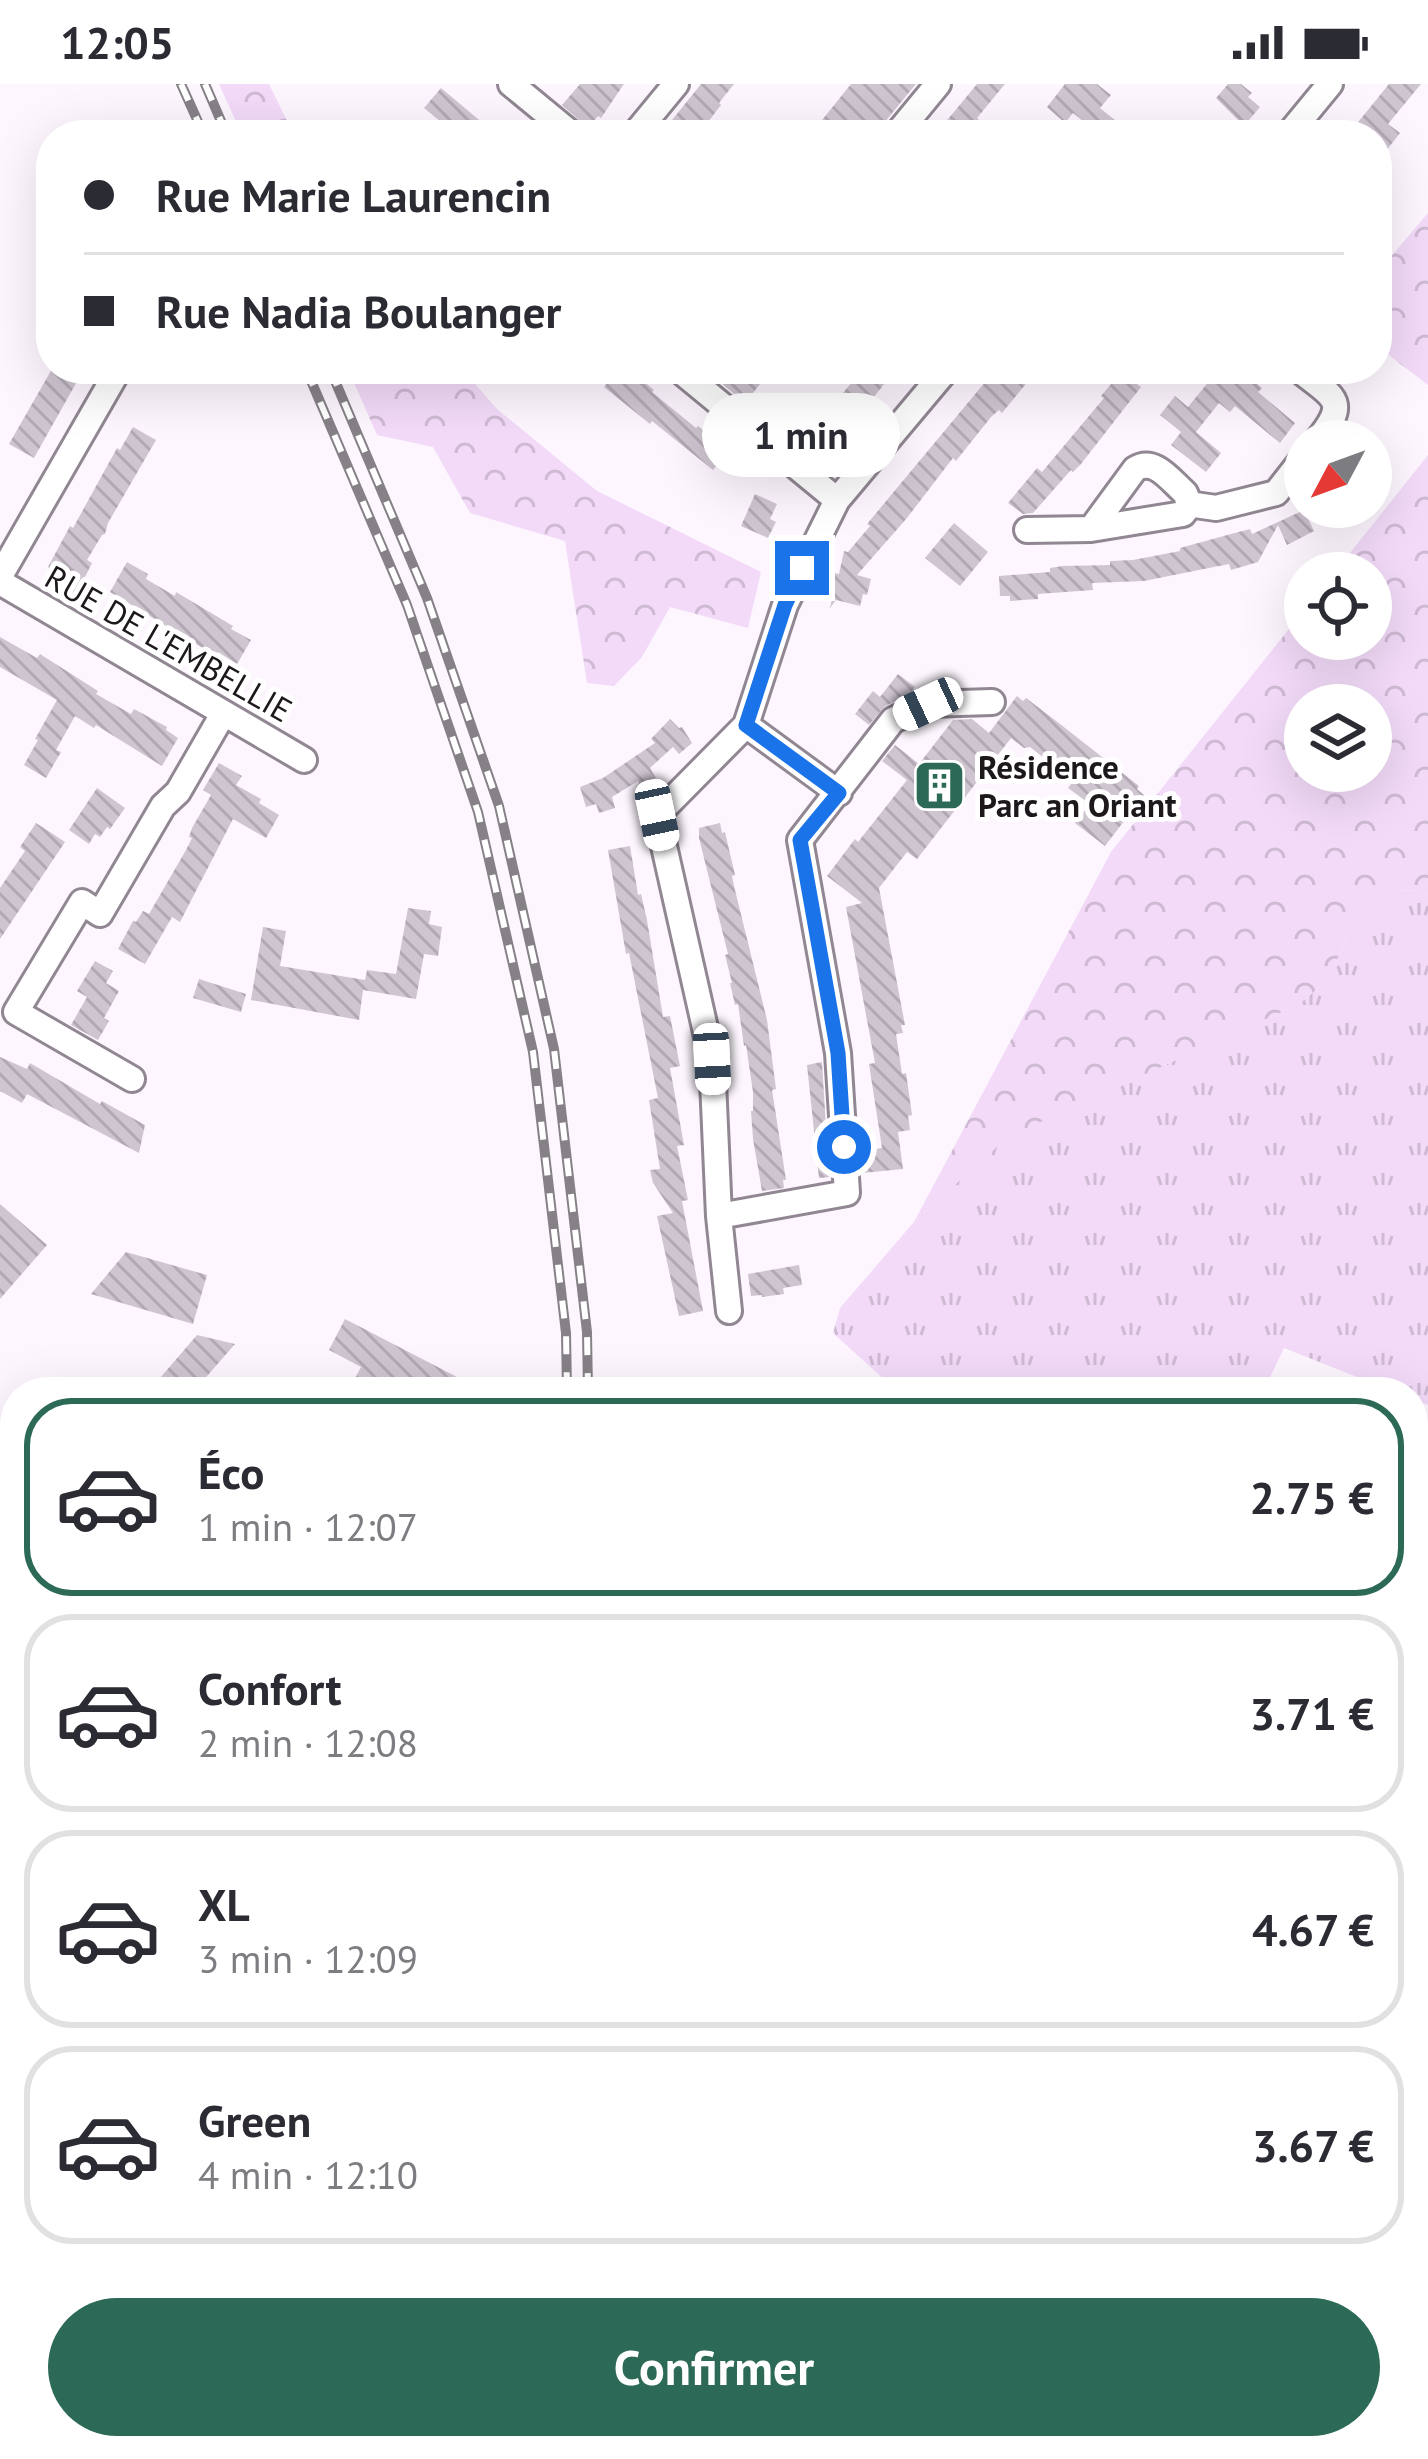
<!DOCTYPE html>
<html lang="fr">
<head>
<meta charset="utf-8">
<style>
  :root { --surface:#fff; --page:#f2f2f3; --text:#2b2b33; --muted:#7c7c81; --line:#e1e1e2; --accent:#2c6a57 }
  body { margin:0; font-family:"PT Sans",sans-serif; background:var(--page); color:var(--text); height:100vh; display:flex; flex-direction:column; font-size:45px; white-space:nowrap }
  * { box-sizing:border-box; margin:0 }
  p { font-size:39px; color:var(--muted) }
  .icon { flex:none; width:66px; height:66px; fill:none; stroke:currentColor; stroke-width:2; stroke-linecap:round; stroke-linejoin:round }
  .map { position:relative; flex:1; overflow:hidden }
  .drawer { position:absolute; left:0px; top:1293px; width:1428px; height:1083px; display:flex; flex-direction:column; background:var(--surface); border-radius:48px 48px 0 0; box-shadow:0 12px 48px #0002 }
  .drawer>* { flex:none }
  .top-card { position:absolute; left:36px; top:36px; width:1356px; height:264px; border-radius:48px; box-shadow:0 12px 48px #0002; display:grid; align-content:center; height:264px; padding:0 48px; background:var(--surface) }
  .needle { width:78px; rotate:229deg }
  .controls { position:absolute; left:1284px; top:336px; display:grid; gap:24px }
  .controls a { display:grid; place-items:center; width:108px; height:108px; border-radius:50%; background:var(--surface); box-shadow:0 12px 48px #0002; font-size:60px }
  .end { position:absolute; width:54px; height:54px; margin:-27px; border:15px solid #1a73e8; background:#fff; box-shadow:0 0 0 6px #fff }
  .from { border-radius:50% }
  .bubble { position:absolute; height:84px; border-radius:42px; background:var(--surface); box-shadow:0 12px 48px #0002; font-size:39px; font-weight:700; line-height:84px; text-align:center }
  .car { position:absolute; width:36px; height:72px; margin:-36px -18px; border-radius:15px; box-shadow:0 0 9px 3px #0007; background:linear-gradient(#fff 24%,#345 0 40%,#fff 0 76%,#345 0 86%,#fff 0) }
  .top-card b { display:flex; align-items:center; gap:42px; height:114px; font-size:45px }
  .top-card b+b { border-top:3px solid var(--line) }
  .top-card i { width:30px; height:30px; background:var(--text) }
  ul { padding:21px 0 0; list-style:none }
  li { display:flex; align-items:center; gap:36px; height:198px; margin:0 24px 18px; padding:0 24px; border:6px solid var(--line); border-radius:48px }
  li div { flex:1 }
  li b { display:block; font-size:45px }
  li em { font-style:normal; font-weight:700 }
  li.on { border-color:var(--accent) }
  li>.icon { width:108px; height:108px; stroke-width:1.5 }
  .action { display:flex; gap:24px; margin-top:auto; padding:24px 48px }
  .action a { flex:1; height:138px; border-radius:72px; background:var(--accent); color:#fff; font-size:48px; font-weight:700; line-height:138px; text-align:center }
  .status { display:flex; justify-content:space-between; align-items:center; height:84px; padding:0 60px; background:var(--surface); direction:ltr }
  .status svg { height:33px; fill:currentColor }
  .map>svg:first-child { display:block }
  .grass { fill:url(#grass-tufts) }
  .forest { fill:url(#forest-crowns); fill-rule:evenodd }
  .building { fill:url(#building-back-hatch) }
  .lines { fill:none; stroke-linecap:round; stroke-linejoin:round }
  .street-casing { stroke:#918793; stroke-width:30 }
  .street { stroke:#fff; stroke-width:24 }
  .rail-casing { stroke:#868187; stroke-width:10 }
  .rail { stroke:#fff; stroke-width:6; stroke-dasharray:18; stroke-linecap:butt }
  .route { stroke:#1a73e8; stroke-width:15 }
  .labels { text-anchor:middle; dominant-baseline:central; stroke-width:10; stroke-linejoin:round; paint-order:stroke }
  .street-label { font-size:33px; fill:#1c181c; stroke:#fff }
  .poi-label { font-size:33px; font-weight:bold; fill:#1c181c; stroke:#fff; text-anchor:start }
</style>
</head>
<body>
<div class="status"><b>12:05</b><svg viewBox="0 0 49 12"><path d="M0 12V9h3v3zM5 12V6h3v6zM10 12V3h3v9zM15 12V0h3v12zM26 1h20v11H26zM47 4h2v5h-2z"/></svg></div>
<div class="map">
<svg width="1428" height="2375" viewBox="0 0 1428 2375">
  <defs>
    <pattern id="grass-tufts" width="24" height="20" patternUnits="userSpaceOnUse" patternTransform="scale(3)"><rect width="24" height="20" fill="#f2daf8"/><path d="M3 7l-1-3M5 7V3M7 7l1-3M15 17l-1-3M17 17v-4M19 17l1-3" fill="none" stroke="#cfbad4"/></pattern>
    <pattern id="forest-crowns" width="20" height="18" patternUnits="userSpaceOnUse" patternTransform="scale(3)"><rect width="20" height="18" fill="#f2daf8"/><path d="M2 6a3 3 0 1 1 6 0M12 15a3 3 0 1 1 6 0" fill="none" stroke="#cfbad4"/></pattern>
    <pattern id="building-back-hatch" width="6" height="6" patternUnits="userSpaceOnUse" patternTransform="scale(3)"><rect width="6" height="6" fill="#cfc5d1"/><path d="M-1 5l2 2M0 0l6 6M5-1l2 2" fill="none" stroke="#b1a8b3"/></pattern>
  </defs>
  <rect width="100%" height="100%" fill="#fdf6fe"/>
  <path class="grass" d="M1395 806 1417 807 1428 812V1321L1413 1315V1308H1395L1284 1264 1263 1308H898L833 1249 840 1224 914 1138 1007 1053 1299 920 1328 896 1347 853Z"/>
  <path class="forest" d="M219 0H269L294 51H242Z
    M1428 129V301L1377 262V189Z
    M348 285H462L497 325 597 407 761 488 748 544 670 523 642 573 614 602 587 599 565 457 470 429 433 363 377 351Z
    M1428 371V812L1417 807 1395 806 1347 853 1328 896 1299 920 1008 1053 914 1138 1111 768 1305 525V555H1371V489H1334ZM1305 621H1371V687H1305Z"/>
  <path class="building" d="M580 0H624L601 34 598 32 588 44 562 21Z
    M701 0H734L719 19 721 21 698 51H660Z
    M851 0H916L874 51H810Z
    M977 0H1005L977 34 980 37 968 51H935Z
    M1065 0H1097L1111 11 1100 24 1133 51H1101L1073 29 1065 39 1047 23Z
    M1228 0H1241L1252 9 1248 13 1260 23 1244 42 1216 14Z
    M1389 0H1421L1388 40 1400 49 1386 67 1377 60V51H1367L1355 42Z
    M441 4 497 51H457L424 24Z
    M52 285H84L34 374 9 360Z
    M619 285H624L635 294 637 292 654 306 652 308 696 344 698 342 715 355 713 358 727 370 713 386 652 337 650 340 604 303Z
    M718 285H772L745 319 713 292Z
    M863 285H896L820 381 800 364 811 351 813 353 836 325 832 322Z
    M996 285H1038L1002 329 999 326 991 333 956 377 953 374 907 434 857 491 871 495 867 511 863 510 860 522 836 516 830 524 832 515H829L835 489 839 490 844 467 848 468 870 442 867 440Z
    M1219 285H1239L1262 304 1258 308 1295 339 1280 359 1235 322 1230 328 1219 319 1196 348 1221 369 1206 388 1171 361 1181 348 1160 331 1175 312 1188 323Z
    M1121 288 1141 303 1081 380 1073 388 1071 386 1033 429 1023 430 1008 419 1037 384 1042 388 1104 314 1101 312Z
    M133 343 156 356 108 439 105 450 102 451 87 476 92 479 76 511 45 493 50 485 48 483 70 442 73 444 117 364 120 366Z
    M755 410 777 420 770 435 776 438 768 454 741 442Z
    M1304 426 1314 447 1287 461 1278 441 1258 478 1231 486 1229 480 1144 497 1092 499 1093 506 1038 510V515L1010 517V512H1000L999 492 1050 488V484L1063 482 1110 481V477L1133 476 1180 467V464L1231 450 1250 445 1252 450Z
    M954 439 988 468 960 502 925 474Z
    M127 478 148 490 146 495 175 512 176 508 233 542 231 545 251 556 237 580 218 568 216 572 110 508Z
    M0 553 37 574 40 570 98 607 96 610 131 630 134 625 167 643 166 646 178 654 162 682 96 641 94 644 75 632 56 666 61 668 46 694 24 681 38 656 35 655 57 616 0 583Z
    M898 590 915 603 910 610 885 622 869 641 855 630 873 607 880 613Z
    M1017 612 1023 617 1026 614 1060 640 1139 702 1137 705 1144 711 1105 762 1075 739 1090 720 1068 704 1073 697 1030 663 1024 664 1011 654 917 775 907 768 879 804 905 941H901L903 949 896 950 902 990 906 989 912 1031 908 1032 910 1046 898 1048 903 1085 862 1089 861 1067 882 1064 869 980 875 979 846 823 862 819 827 792 855 755 858 758 907 696 882 677 895 661 919 680 953 636 972 635 989 649Z
    M670 635 679 644 682 643 692 659 679 670 673 663 650 684 657 696 642 705 638 697 612 713 615 724 599 729 596 720 586 723 580 703 603 694 655 659 651 655Z
    M219 679 242 692 236 701 261 715 259 719 279 731 266 754 233 735 180 838 172 833 145 880 118 865 133 837 136 838 143 827 149 830 186 766 192 754 189 753 192 744 211 711 203 706Z
    M97 704 125 724 110 745 107 743 100 753 95 750 89 760 69 746Z
    M36 739 65 758 0 855V804L25 767 20 763Z
    M720 739 722 749 725 748 735 791 732 792 734 802 767 936 776 1005 772 1006 786 1096H783L784 1104 762 1107 753 1055 751 1027H753V1008L746 961 744 962 738 920 735 921 730 899H732L725 871 728 870 699 754V744Z
    M630 762 638 811 641 810 647 836 663 933 670 932 680 982 670 984 684 1061 677 1062 688 1116 682 1117 703 1227 679 1232 657 1132 673 1129 653 1099 650 1086 660 1085 649 1016 658 1014 629 869 626 870 608 766Z
    M408 824 431 827 429 840 442 843 438 872 424 870 416 915 363 906 359 936 251 916 263 843 286 847 280 882 365 896 364 901 367 886 396 890Z
    M95 877 113 887 106 899 119 907 104 934 109 937 98 956 71 941 87 913 77 907Z
    M199 895 246 910 241 928 193 914Z
    M0 973 27 985 30 979 100 1020 102 1017 145 1041 139 1069 27 1010 22 1019 0 1007Z
    M822 978 829 1093 819 1094 807 981Z
    M0 1120 47 1161 0 1215Z
    M126 1168 207 1191 193 1240 91 1210Z
    M799 1181 802 1201 783 1204 784 1210 762 1213V1211L751 1212 748 1190Z
    M345 1235 457 1293 449 1308H348L361 1283 329 1266Z
    M197 1251 235 1260 193 1308H148Z"/>
  <g class="lines">
    <defs>
      <path id="street" d="M511 0 573 51
        M634 51 676 0
        M896 51 938 0
        M1288 51 1330 0
        M678 285 837 416
        M1298 285C1333 314 1351 315 1317 357
        M1188 420 1216 424 1276 409 1305 372
        M1027 446 1091 445 1183 430C1189 423 1189 417 1185 409 1170 396 1155 373 1135 385L1091 445
        M0 492 116 290
        M0 498 304 676
        M746 641 839 709
        M132 995 16 928 82 818 100 830 163 722 178 708 223 630
        M719 1132 847 1109 838 969 800 756 893 636 928 620 992 618
        M729 1227 719 1132 712 975 657 731 746 641 785 521 837 416 947 285
        M0 1389 15 1403
        M0 1884 15 1897
        M577 2361 578 2375
        M166 2375 171 2361"/>
    </defs>
    <use href="#street" class="street-casing"/>
    <use href="#street" class="street"/>
    <defs>
      <path id="rail" d="M181 0 204 51
        M205 0 227 51
        M306 285 407 521 478 728 533 968 566 1249 567 1308
        M330 285 427 514 499 722 554 965 587 1248 588 1308
        M353 2375 359 2361"/>
    </defs>
    <use href="#rail" class="rail-casing"/>
    <use href="#rail" class="rail"/>
  </g>
  <g class="lines">
    <path class="route" d="M802 484 785 521 746 641 839 709 800 756 838 969 844 1063"/>
  </g>
  <defs>
    <symbol id="building-square" viewBox="-11 -11 22 22"><rect x="-9" y="-9" width="18" height="18" rx="4" fill="#2c6a57" stroke="#fff"/><path d="M-4-6H4V6H1V3H-1V6H-4ZM-2.5-4.3h1.7v1.8h-1.7ZM.8-4.3h1.7v1.8H.8ZM-2.5-1h1.7V.8h-1.7ZM.8-1h1.7V.8H.8Z" fill="#fff"/></symbol>
  </defs>
  <g fill-rule="evenodd">
    <use href="#building-square" x="910" y="672" width="59" height="59"/>
  </g>
  <g class="labels">
    <g class="street-label">
      <text transform="translate(169 559) rotate(30)">RUE DE L'EMBELLIE</text>
    </g>
    <g class="poi-label">
      <text x="978" y="682">Résidence<tspan x="978" dy="38">Parc an Oriant</tspan></text>
    </g>
  </g>
</svg>
<div class="controls">
<a><svg class="needle" viewBox="-14 -14 28 28"><path d="M0-13l5 13h-10z" fill="#e53935"/><path d="M0 13l5-13h-10z" fill="#7c7c81"/></svg></a>
<a><svg class="icon" aria-label="locate" viewBox="0 0 24 24"><circle cx="12" cy="12" r="6"/><path d="M12 2v4M12 18v4M2 12h4M18 12h4"/></svg></a>
<a><svg class="icon" aria-label="layers" viewBox="0 0 24 24"><path d="M12 4l9 5-9 5-9-5zM3 14l9 5 9-5"/></svg></a>
</div>
<i class="end from" style="left:844px;top:1063px"></i>
<i class="end" style="left:802px;top:484px"></i>
<div class="bubble" style="left:702px;top:309px;width:198px">1 min</div>
<i class="car" style="left:928px;top:620px;rotate:245deg"></i>
<i class="car" style="left:657px;top:731px;rotate:168deg"></i>
<i class="car" style="left:712px;top:975px;rotate:177deg"></i>
<div class="top-card">
<b><i class="from"></i>Rue Marie Laurencin</b>
<b><i></i>Rue Nadia Boulanger</b>
</div>
<section class="drawer">
<ul>
<li class="on"><svg class="icon" aria-label="car" viewBox="0 0 24 24"><path d="M5 17H2v-5l4-1 3-4h7l3 4 3 1v5h-3M9 17h6M6 11h13"/><circle cx="7" cy="17" r="2"/><circle cx="17" cy="17" r="2"/></svg><div><b>Éco</b><p>1 min · 12:07</p></div><em>2.75 €</em></li>
<li><svg class="icon" aria-label="car" viewBox="0 0 24 24"><path d="M5 17H2v-5l4-1 3-4h7l3 4 3 1v5h-3M9 17h6M6 11h13"/><circle cx="7" cy="17" r="2"/><circle cx="17" cy="17" r="2"/></svg><div><b>Confort</b><p>2 min · 12:08</p></div><em>3.71 €</em></li>
<li><svg class="icon" aria-label="car" viewBox="0 0 24 24"><path d="M5 17H2v-5l4-1 3-4h7l3 4 3 1v5h-3M9 17h6M6 11h13"/><circle cx="7" cy="17" r="2"/><circle cx="17" cy="17" r="2"/></svg><div><b>XL</b><p>3 min · 12:09</p></div><em>4.67 €</em></li>
<li><svg class="icon" aria-label="car" viewBox="0 0 24 24"><path d="M5 17H2v-5l4-1 3-4h7l3 4 3 1v5h-3M9 17h6M6 11h13"/><circle cx="7" cy="17" r="2"/><circle cx="17" cy="17" r="2"/></svg><div><b>Green</b><p>4 min · 12:10</p></div><em>3.67 €</em></li>
</ul>
<div class="action"><a>Confirmer</a></div>
</section>
</div>
</body>
</html>
